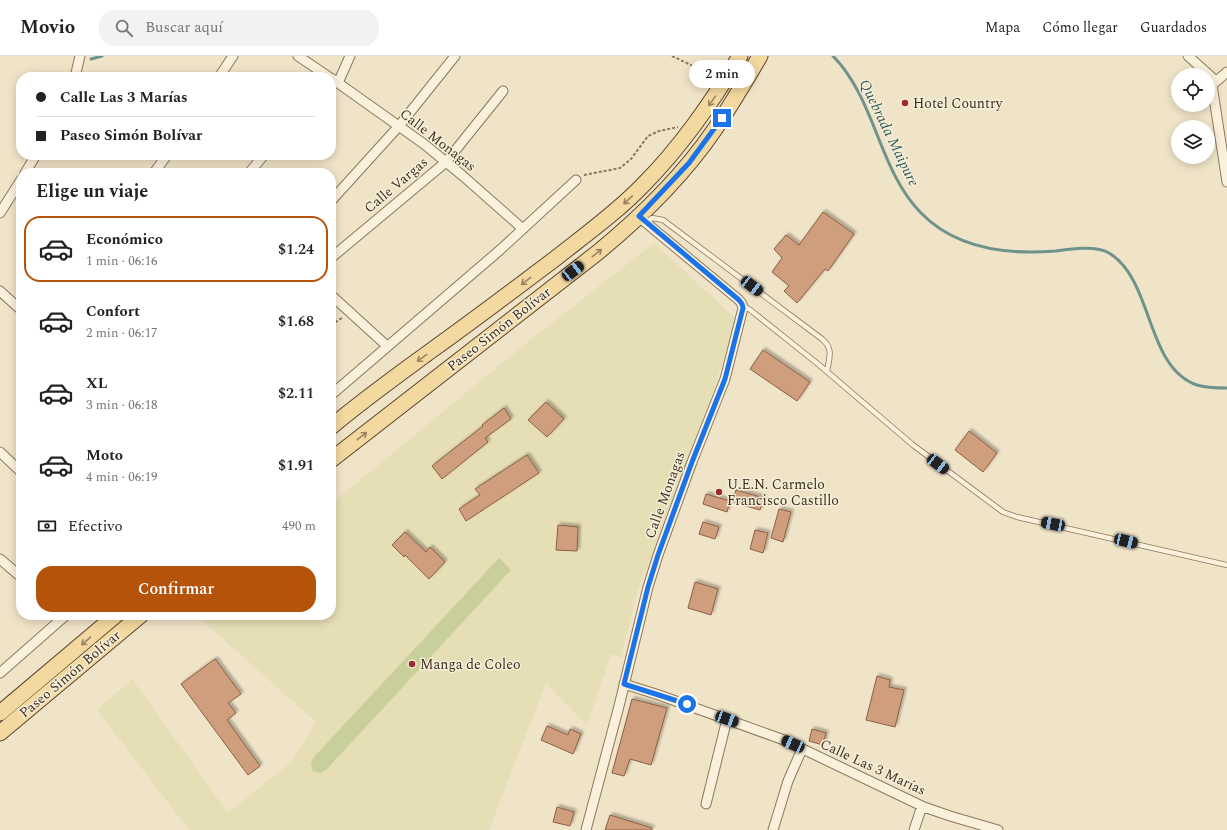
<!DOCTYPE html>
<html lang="es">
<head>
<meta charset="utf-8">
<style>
  :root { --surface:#fff; --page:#f2f2f2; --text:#222; --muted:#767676; --line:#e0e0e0; --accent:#b45309 }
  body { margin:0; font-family:Spectral,serif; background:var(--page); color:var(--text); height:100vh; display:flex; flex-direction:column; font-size:15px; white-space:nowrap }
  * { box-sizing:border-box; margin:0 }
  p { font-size:13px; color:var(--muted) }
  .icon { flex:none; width:22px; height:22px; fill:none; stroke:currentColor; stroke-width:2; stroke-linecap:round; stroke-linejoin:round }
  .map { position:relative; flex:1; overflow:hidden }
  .side { position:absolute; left:16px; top:112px; width:320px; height:452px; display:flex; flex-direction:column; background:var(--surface); border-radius:16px; box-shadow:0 2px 10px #0003 }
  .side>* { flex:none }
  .hud { position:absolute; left:16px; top:16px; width:320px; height:88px; border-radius:16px; box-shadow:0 2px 10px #0003; display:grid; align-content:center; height:88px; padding:0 20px; background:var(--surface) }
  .tools { position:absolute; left:1171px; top:12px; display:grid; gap:8px }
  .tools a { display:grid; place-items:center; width:44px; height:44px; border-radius:50%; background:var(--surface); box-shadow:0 2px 10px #0003; font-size:20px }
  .end { position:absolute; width:18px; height:18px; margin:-9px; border:5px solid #1a73e8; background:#fff; box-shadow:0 0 0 2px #fff }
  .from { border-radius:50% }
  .bubble { position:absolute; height:28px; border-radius:14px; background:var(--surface); box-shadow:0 2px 10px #0003; font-size:13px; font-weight:600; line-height:28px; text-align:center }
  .car { position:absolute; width:12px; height:24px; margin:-12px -6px; border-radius:5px; box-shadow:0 0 3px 1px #0007; background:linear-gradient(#222 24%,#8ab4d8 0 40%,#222 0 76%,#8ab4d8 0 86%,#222 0) }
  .hud b { display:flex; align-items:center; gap:14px; height:38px; font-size:15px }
  .hud b+b { border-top:1px solid var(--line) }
  .hud i { width:10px; height:10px; background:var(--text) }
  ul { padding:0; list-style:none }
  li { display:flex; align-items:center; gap:12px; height:66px; margin:0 8px 6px; padding:0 12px; border:2px solid transparent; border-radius:16px }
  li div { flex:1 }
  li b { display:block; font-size:15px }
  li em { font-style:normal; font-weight:600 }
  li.on { border-color:var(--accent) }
  li>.icon { width:36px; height:36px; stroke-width:1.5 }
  h2 { padding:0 20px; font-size:18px; line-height:48px }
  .pay { display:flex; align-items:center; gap:10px; height:44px; padding:0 20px; font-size:15px }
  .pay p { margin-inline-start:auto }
  .action { display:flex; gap:8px; margin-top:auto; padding:8px 20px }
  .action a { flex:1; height:46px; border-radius:16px; background:var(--accent); color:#fff; font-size:16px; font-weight:600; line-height:46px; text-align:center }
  header { display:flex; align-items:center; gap:24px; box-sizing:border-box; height:56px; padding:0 20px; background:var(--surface); border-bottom:1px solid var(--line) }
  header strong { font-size:19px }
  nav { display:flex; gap:22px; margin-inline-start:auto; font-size:14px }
  .search { width:280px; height:36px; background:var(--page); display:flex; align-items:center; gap:10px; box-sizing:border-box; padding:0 14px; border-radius:16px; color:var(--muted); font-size:15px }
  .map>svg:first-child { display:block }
  .farmland { fill:#e6deb5 }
  .green { fill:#c9cf9b }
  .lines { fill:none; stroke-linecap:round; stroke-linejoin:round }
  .stream { stroke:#6f938a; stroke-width:3 }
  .building { fill:#cf9f7d; stroke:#8d5f41; filter:url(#shadow) }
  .lane-casing { stroke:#8d765c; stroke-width:6 }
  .street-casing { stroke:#8d765c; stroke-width:11 }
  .primary-casing { stroke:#5b4430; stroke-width:17 }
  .path { stroke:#8d765c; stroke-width:2; stroke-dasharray:3 2; stroke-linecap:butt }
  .lane { stroke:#faf1dc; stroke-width:4.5 }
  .street { stroke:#faf1dc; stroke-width:9 }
  .primary { stroke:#f3d9a0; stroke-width:15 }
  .oneway { stroke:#988460 }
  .route { stroke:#1a73e8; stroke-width:5 }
  .poi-dot { fill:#9e2a2b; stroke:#f7eed8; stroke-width:1.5 }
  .labels { text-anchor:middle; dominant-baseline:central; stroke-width:3; stroke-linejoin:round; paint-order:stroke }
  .poi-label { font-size:14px; fill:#3d2e20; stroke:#f7eed8; text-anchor:start }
  .street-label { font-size:14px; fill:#3d2e20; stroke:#f7eed8 }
  .water-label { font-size:15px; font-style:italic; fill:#2f5d5a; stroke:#f7eed8 }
</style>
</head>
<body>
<header>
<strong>Movio</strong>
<div class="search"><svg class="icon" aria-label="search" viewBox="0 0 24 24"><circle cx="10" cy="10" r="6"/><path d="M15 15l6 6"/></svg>Buscar aquí</div>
<nav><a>Mapa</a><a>Cómo llegar</a><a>Guardados</a></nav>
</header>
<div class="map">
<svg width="1227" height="774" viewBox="0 0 1227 774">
  <defs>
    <filter id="shadow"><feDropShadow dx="2.5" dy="-2.5" stdDeviation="1" flood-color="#0004"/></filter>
  </defs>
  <rect width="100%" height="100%" fill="#f0e4c8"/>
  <path class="farmland" d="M654 187 735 262 728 289 714 333 637 537 621 601 611 598 587 669 546 627 489 774H189L97 654 132 623 228 757 291 706 316 666 196 559H331V448L524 289Z"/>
  <path class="green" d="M499 502 511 514 326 714 320 717 313 715 311 709 313 702Z"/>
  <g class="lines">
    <path class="stream" d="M833 0C876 44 878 113 921 157 956 193 1008 199 1056 195 1070 193 1096 189 1109 197 1154 224 1145 311 1197 329 1206 332 1217 332 1227 332
      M91 3 102 0"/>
  </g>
  <path class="building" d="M823 156 854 178 828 215 825 213 797 247 784 235 789 230 772 216 782 202 774 193 786 179 799 189Z
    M763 294 810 326 797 345 750 313Z
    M546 346 564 363 547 381 528 364Z
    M504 352 511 363 485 382 488 386 442 423 432 410 483 370 482 369Z
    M969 375 997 397 983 416 955 394Z
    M527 399 539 417 466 465 459 453 480 439 475 433Z
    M736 434 764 442 760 454 732 446Z
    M706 438 730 445 727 456 703 448Z
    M779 453 791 456 783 486 771 482Z
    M703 466 719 471 715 483 699 478Z
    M558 469 578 471 577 495 556 494Z
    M755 474 768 477 763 497 750 493Z
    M405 476 426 496 430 491 445 506 429 523 405 499 404 501 392 489Z
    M695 526 718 533 711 559 688 552Z
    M215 603 241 638 228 647 236 657 227 664 260 710 248 719 181 628Z
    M877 620 890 624 889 631 904 634 895 671 866 664Z
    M632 643 667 652 651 709 630 703 624 720 612 717Z
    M547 670 568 679 570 673 581 678 573 698 541 684Z
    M812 673 826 677 823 689 809 685Z
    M557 751 574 756 570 770 553 766Z
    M610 759 652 772V774H605Z"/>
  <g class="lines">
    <defs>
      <path id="lane" d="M646 167 652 162 663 164 822 283C834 293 829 302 827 316
        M743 250 749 253 818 308 913 389 1003 456 1017 461 1227 509"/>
      <path id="street" d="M298 0 329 21
        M1188 0 1216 25
        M1227 16 1212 29 1227 126
        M75 21 80 0
        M219 21 233 0
        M331 22 424 88 463 120 523 173
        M338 27 350 0
        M25 117 36 99
        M154 117 167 99
        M249 117 264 99
        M331 145 399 70 455 0
        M0 157 21 124
        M331 202 446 106 503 35
        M0 235 21 254
        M331 239 387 290
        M331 339 500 194 576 124
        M0 396 21 416
        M0 503 21 521
        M0 617 66 559
        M624 628 659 639 784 684 924 751 950 760 998 774
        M706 748 727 663
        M586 774 619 650 648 531 658 499 692 406 725 323 743 252 742 248 739 244 639 161
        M773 774 788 725 802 693
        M914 774 922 750"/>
      <path id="primary" d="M331 371C363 344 398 319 432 294 474 264 515 233 556 202 585 179 616 157 642 130 681 91 711 47 740 0
        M331 404 597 197C641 161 683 120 715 73 731 49 746 24 760 0
        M0 657 116 559
        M0 677 141 559"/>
    </defs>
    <use href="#lane" class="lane-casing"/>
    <use href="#street" class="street-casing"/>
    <use href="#primary" class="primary-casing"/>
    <path class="path" d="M672 0 714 20
      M584 119 620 112 631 103 648 80 659 75 678 71
      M331 269 342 262"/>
    <use href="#lane" class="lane"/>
    <use href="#street" class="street"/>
    <use href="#primary" class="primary"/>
  </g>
  <defs><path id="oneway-shaft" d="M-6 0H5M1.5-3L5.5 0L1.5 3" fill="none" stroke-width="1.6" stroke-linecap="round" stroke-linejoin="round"/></defs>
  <g class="oneway">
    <use href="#oneway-shaft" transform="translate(712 45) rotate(125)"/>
    <use href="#oneway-shaft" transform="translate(628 144) rotate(137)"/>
    <use href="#oneway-shaft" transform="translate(597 197) rotate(-38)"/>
    <use href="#oneway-shaft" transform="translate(526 225) rotate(142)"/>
    <use href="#oneway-shaft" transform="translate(422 302) rotate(144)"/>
    <use href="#oneway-shaft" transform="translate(362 380) rotate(-38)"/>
    <use href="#oneway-shaft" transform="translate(86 585) rotate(139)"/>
  </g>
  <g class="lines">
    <path class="route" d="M687 648 624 628 648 531 658 499 692 406 725 323 743 252 742 248 739 244 639 160 689 107 722 62"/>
  </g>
  <g class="poi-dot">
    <circle cx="905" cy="47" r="4"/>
    <circle cx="719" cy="436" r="4"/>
    <circle cx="412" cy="608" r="4"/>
  </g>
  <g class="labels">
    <g class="poi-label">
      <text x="913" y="47">Hotel Country</text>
      <text x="727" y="428">U.E.N. Carmelo<tspan x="727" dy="16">Francisco Castillo</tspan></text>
      <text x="420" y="608">Manga de Coleo</text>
    </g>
    <g class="street-label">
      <text transform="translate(438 84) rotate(38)">Calle Monagas</text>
      <text transform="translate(396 129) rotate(-40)">Calle Vargas</text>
      <text transform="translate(499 273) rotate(-38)">Paseo Simón Bolívar</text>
      <text transform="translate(665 439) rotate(-70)">Calle Monagas</text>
      <text transform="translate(70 618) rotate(-40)">Paseo Simón Bolívar</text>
      <text transform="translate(873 711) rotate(25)">Calle Las 3 Marías</text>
    </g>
    <g class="water-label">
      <text transform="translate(889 77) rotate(64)">Quebrada Maipure</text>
    </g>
  </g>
</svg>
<div class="tools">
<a><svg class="icon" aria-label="locate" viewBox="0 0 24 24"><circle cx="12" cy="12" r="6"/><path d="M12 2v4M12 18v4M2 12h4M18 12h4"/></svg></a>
<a><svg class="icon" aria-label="layers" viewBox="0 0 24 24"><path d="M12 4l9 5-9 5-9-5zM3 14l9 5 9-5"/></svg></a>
</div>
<i class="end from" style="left:687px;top:648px"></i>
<i class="end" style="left:722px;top:62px"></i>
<div class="bubble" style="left:689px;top:4px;width:66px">2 min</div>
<i class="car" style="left:573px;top:215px;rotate:52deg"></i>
<i class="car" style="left:752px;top:230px;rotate:127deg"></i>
<i class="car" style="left:938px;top:408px;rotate:127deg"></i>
<i class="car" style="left:1053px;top:468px;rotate:281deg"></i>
<i class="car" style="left:1126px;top:485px;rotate:103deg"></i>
<i class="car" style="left:727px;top:663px;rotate:110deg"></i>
<i class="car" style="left:793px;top:688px;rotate:294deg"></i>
<div class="hud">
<b><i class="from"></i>Calle Las 3 Marías</b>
<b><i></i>Paseo Simón Bolívar</b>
</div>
<section class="side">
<h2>Elige un viaje</h2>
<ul>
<li class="on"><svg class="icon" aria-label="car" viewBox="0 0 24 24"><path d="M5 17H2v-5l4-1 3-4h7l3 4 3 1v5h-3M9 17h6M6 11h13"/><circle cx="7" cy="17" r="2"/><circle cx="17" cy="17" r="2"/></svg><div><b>Económico</b><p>1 min · 06:16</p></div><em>$1.24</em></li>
<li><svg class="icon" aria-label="car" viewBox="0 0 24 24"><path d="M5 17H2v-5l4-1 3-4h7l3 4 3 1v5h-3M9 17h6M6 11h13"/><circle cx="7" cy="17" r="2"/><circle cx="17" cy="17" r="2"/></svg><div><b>Confort</b><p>2 min · 06:17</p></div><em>$1.68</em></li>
<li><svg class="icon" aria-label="car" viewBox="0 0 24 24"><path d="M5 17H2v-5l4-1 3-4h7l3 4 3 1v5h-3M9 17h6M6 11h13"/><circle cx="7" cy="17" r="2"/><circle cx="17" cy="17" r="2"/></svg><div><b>XL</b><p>3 min · 06:18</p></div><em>$2.11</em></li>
<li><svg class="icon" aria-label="car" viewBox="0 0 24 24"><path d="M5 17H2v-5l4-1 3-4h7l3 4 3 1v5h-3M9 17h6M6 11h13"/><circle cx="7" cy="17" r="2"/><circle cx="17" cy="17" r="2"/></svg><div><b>Moto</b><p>4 min · 06:19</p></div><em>$1.91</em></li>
</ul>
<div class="pay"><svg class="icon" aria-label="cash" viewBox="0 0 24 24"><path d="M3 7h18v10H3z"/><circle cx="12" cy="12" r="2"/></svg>Efectivo<p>490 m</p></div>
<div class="action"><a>Confirmar</a></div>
</section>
</div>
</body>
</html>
